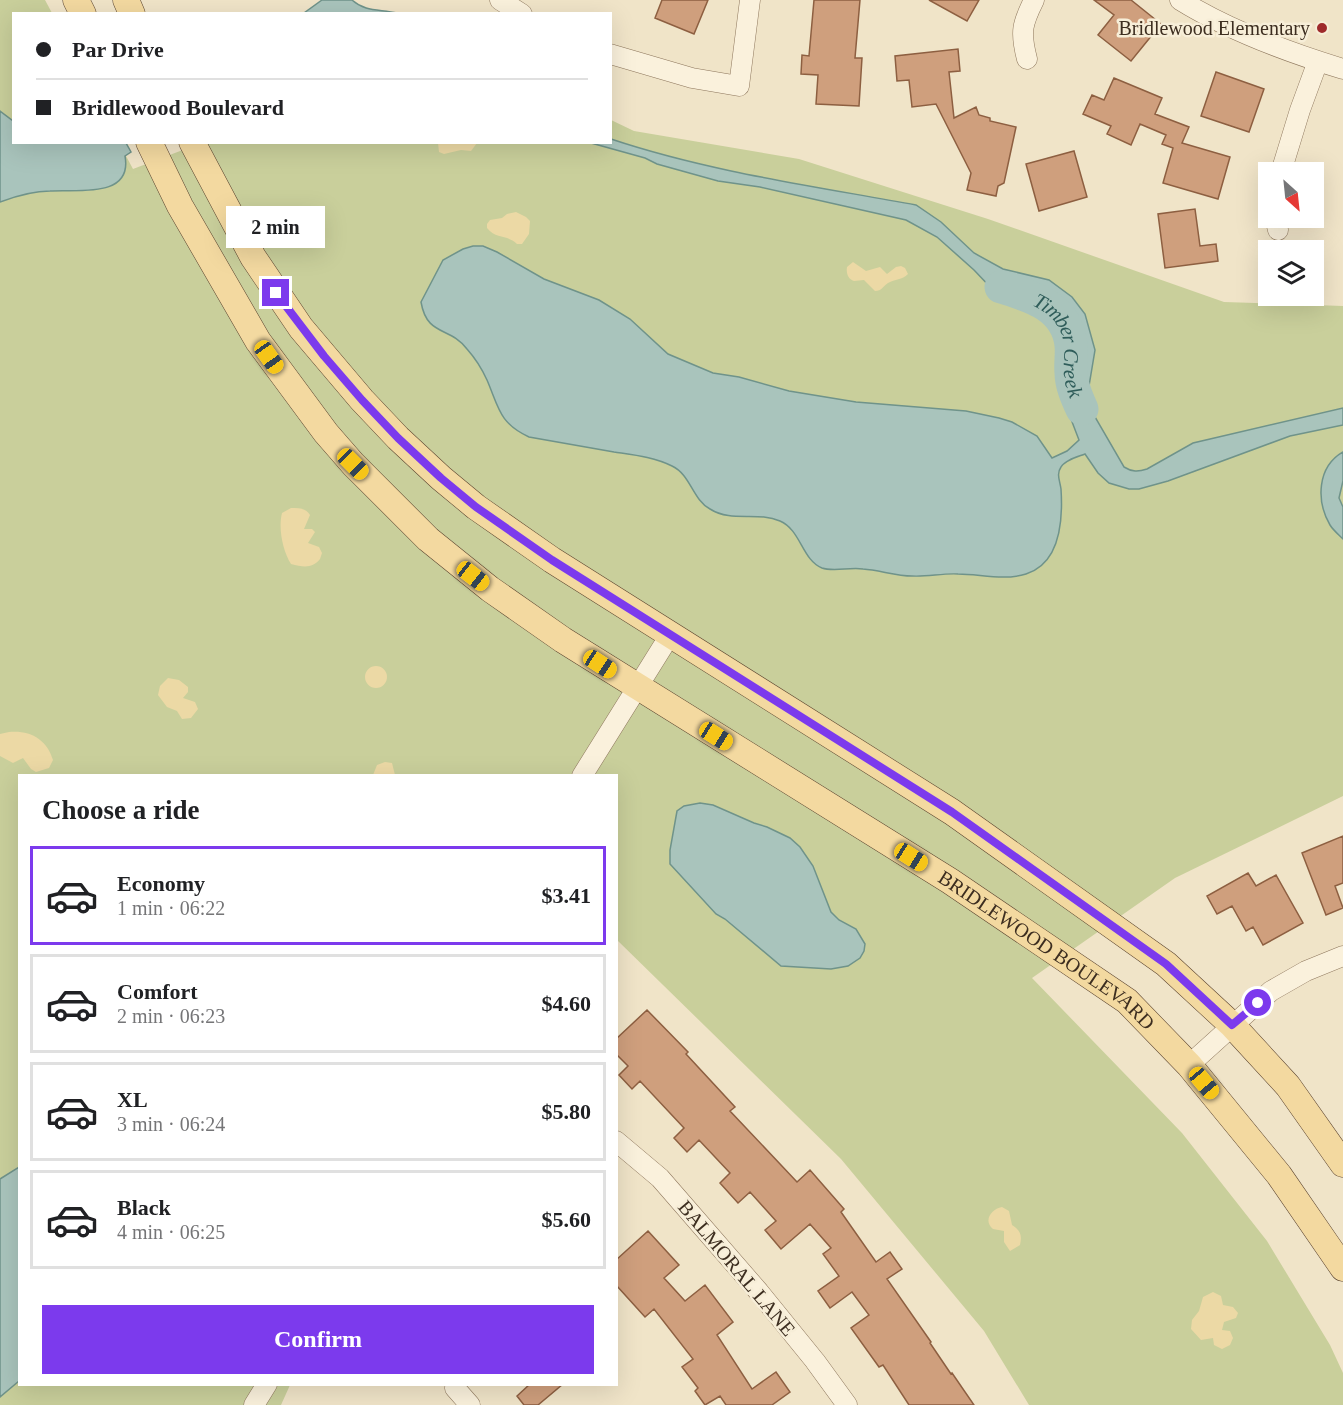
<!DOCTYPE html>
<html lang="en">
<head>
<meta charset="utf-8">
<style>
  :root { --surface:#fff; --page:#f6f6f6; --text:#202124; --muted:#757577; --line:#e0e0e0; --accent:#7c3aed }
  body { margin:0; font-family:Georgia,serif; background:var(--page); color:var(--text); height:100vh; display:flex; flex-direction:column; font-size:22px; white-space:nowrap }
  * { box-sizing:border-box; margin:0 }
  p { font-size:20px; color:var(--muted) }
  .icon { flex:none; width:33px; height:33px; fill:none; stroke:currentColor; stroke-width:2; stroke-linecap:round; stroke-linejoin:round }
  .map { position:relative; flex:1; overflow:hidden }
  .sheet { position:absolute; left:18px; top:774px; width:600px; height:612px; display:flex; flex-direction:column; background:var(--surface); border-radius:0px; box-shadow:0 6px 24px #0002 }
  .sheet>* { flex:none }
  .guide { position:absolute; left:12px; top:12px; width:600px; height:132px; border-radius:0px; box-shadow:0 6px 24px #0002; display:grid; align-content:center; height:132px; padding:0 24px; background:var(--surface) }
  .needle { width:39px; rotate:153deg }
  .fabs { position:absolute; left:1258px; top:162px; display:grid; gap:12px }
  .fabs a { display:grid; place-items:center; width:66px; height:66px; border-radius:0px; background:var(--surface); box-shadow:0 6px 24px #0002; font-size:30px }
  .end { position:absolute; width:27px; height:27px; margin:-14px; border:8px solid #7c3aed; background:#fff; box-shadow:0 0 0 3px #fff }
  .from { border-radius:50% }
  .bubble { position:absolute; height:42px; border-radius:0px; background:var(--surface); box-shadow:0 6px 24px #0002; font-size:20px; font-weight:800; line-height:42px; text-align:center }
  .car { position:absolute; width:18px; height:36px; margin:-18px -9px; border-radius:8px; box-shadow:0 0 4px 2px #0007; background:linear-gradient(#f5c518 24%,#345 0 40%,#f5c518 0 76%,#345 0 86%,#f5c518 0) }
  .guide b { display:flex; align-items:center; gap:21px; height:57px; font-size:22px }
  .guide b+b { border-top:2px solid var(--line) }
  .guide i { width:15px; height:15px; background:var(--text) }
  ul { padding:0; list-style:none }
  li { display:flex; align-items:center; gap:18px; height:99px; margin:0 12px 9px; padding:0 12px; border:3px solid var(--line); border-radius:0px }
  li div { flex:1 }
  li b { display:block; font-size:22px }
  li em { font-style:normal; font-weight:800 }
  li.active { border-color:var(--accent) }
  li>.icon { width:54px; height:54px; stroke-width:1.5 }
  h2 { padding:0 24px; font-size:27px; line-height:72px }
  .primary-button { display:flex; gap:12px; margin-top:auto; padding:12px 24px }
  .primary-button a { flex:1; height:69px; border-radius:0px; background:var(--accent); color:#fff; font-size:24px; font-weight:800; line-height:69px; text-align:center }
  .map>svg:first-child { display:block }
  .green { fill:#c9cf9b }
  .sand { fill:#ecd9a5 }
  .water { fill:#a9c4bc; stroke:#6f938a; stroke-width:1.5 }
  .lines { fill:none; stroke-linecap:round; stroke-linejoin:round }
  .river { stroke:#a9c4bc; stroke-width:33 }
  .building { fill:#cf9f7d; stroke:#8d5f41; stroke-width:1.5 }
  .minor-casing { stroke:#8d765c; stroke-width:21 }
  .major-casing { stroke:#5b4430; stroke-width:27 }
  .minor { stroke:#faf1dc; stroke-width:20 }
  .major { stroke:#f3d9a0; stroke-width:26 }
  .route { stroke:#7c3aed; stroke-width:8 }
  .poi-dot { fill:#9e2a2b; stroke:#f7eed8; stroke-width:2 }
  .labels { text-anchor:middle; dominant-baseline:central; stroke-width:5; stroke-linejoin:round; paint-order:stroke }
  .poi-label { font-size:20px; fill:#3d2e20; stroke:#f7eed8; text-anchor:end }
  .street-label { font-size:20px; fill:#3d2e20; stroke:#f7eed8 }
  .water-label { font-size:21px; font-style:italic; fill:#2f5d5a; stroke:#f7eed8 }
</style>
</head>
<body>
<div class="map">
<svg width="1343" height="1405" viewBox="0 0 1343 1405">
  <rect width="100%" height="100%" fill="#f0e4c8"/>
  <path class="green" d="M0 0H45L52 13 14 14V142L119 143 133 169 201 143 610 142 611 120 634 131 799 159 988 219 1224 302 1343 306V796L1175 878 1032 978 1182 1133 1267 1241 1330 1345 1343 1373V1405H1029L984 1331 841 1159 617 940 616 776H20V1384L290 1385 281 1405H0Z"/>
  <path class="sand" d="M438 143V142L477 143 471 151 461 150 444 154 439 152Z
    M516 212 526 217 530 221 529 234 522 244H517C507 234 497 240 487 228V224L490 220 502 218 507 214Z
    M853 262 866 271 880 267 887 274 896 267 901 266 905 268 908 274C902 280 895 279 888 283 882 287 882 291 875 291L864 280 854 281C848 279 846 273 847 267Z
    M291 508C299 508 306 508 310 515L304 529H312L315 532 308 543 319 547 322 553 320 559C312 569 303 567 291 564 283 551 278 529 282 513Z
    M365 677a11 11 0 1 1 22 0a11 11 0 1 1-22 0Z
    M168 678 179 680 188 687V692L183 698 195 702 198 709 191 718 182 719 177 711 167 707 158 695 160 686Z
    M9 732C31 730 47 740 53 760L49 768 36 772 31 769 23 758 13 763 0 756V734Z
    M385 762 392 763 395 775H373L377 765Z
    M1002 1207 1009 1211 1012 1225C1021 1231 1022 1235 1020 1245L1010 1251 1004 1242V1231L993 1229C983 1221 991 1209 1002 1207Z
    M1213 1292 1221 1296 1223 1305 1233 1307 1238 1313 1236 1318 1224 1322 1222 1330 1230 1331 1233 1338 1230 1345 1222 1349 1214 1345 1213 1338 1201 1340 1191 1329 1192 1320 1199 1311 1203 1297Z"/>
  <path class="water" d="M322 0H352C365 12 380 9 397 13H304Z
    M0 111 13 121 14 142 126 143 131 152 125 156C133 199 76 189 50 191 32 191 16 196 0 202Z
    M611 139C710 172 813 186 916 205L941 222 974 253 1003 269 1049 280 1072 297 1085 314 1095 350 1088 392 1090 404 1095 417 1124 467C1132 472 1138 472 1147 469L1193 443 1343 408V425L1290 436 1168 481 1139 489H1129L1109 483 1098 473 1085 454C1077 457 1065 460 1061 467 1056 474 1060 481 1061 489 1063 520 1061 563 1026 574 1003 581 980 574 958 574 943 573 927 577 912 576 896 576 879 570 863 569 850 567 833 572 822 568 802 560 801 530 780 521 757 511 732 523 710 509 692 499 691 475 672 466 654 457 634 455 614 452 586 447 558 442 529 437 499 423 499 408 487 380 482 369 475 358 467 349 450 326 427 337 421 302L443 260 463 249 473 246H483L497 252 544 279 599 300 630 319 668 354 713 373 739 377 789 391 856 402 966 411 999 418 1012 422 1037 436 1052 458 1067 451 1079 440 1061 393 1064 380 1073 363 1076 346 1073 332 1066 320 1048 303 994 291 974 270 937 237 906 220 760 187 718 181 657 164 645 158 591 143 610 142Z
    M1343 452V481L1339 498 1343 507V539C1339 535 1333 530 1330 525 1316 501 1317 467 1343 452Z
    M700 803 713 805 754 823 767 827 790 838 800 847 813 866 831 912 839 920 856 929 865 944 864 951 860 958 848 966 831 969 781 966 725 919 716 914 670 864V850L677 811 684 806Z
    M19 1167V1381L0 1397V1179Z"/>
  <g class="lines">
    <path class="river" id="s1" d="M1001 287C1032 296 1067 307 1071 345 1072 354 1070 364 1071 373 1071 385 1077 398 1082 409"/>
  </g>
  <path class="building" d="M662 0H708L694 34 655 18Z
    M814 0H860L855 58H862L859 106 816 104 818 75 801 74 802 55 809 56Z
    M929 0H979L967 21Z
    M1094 0H1131L1161 24 1131 61 1098 35 1114 15Z
    M958 49 960 71 949 72 954 118 976 107 979 115 990 118V121L1016 127 1004 183 998 186 996 196 967 190 971 173 936 104 912 107 909 80 897 81 895 56Z
    M1216 72 1264 89 1249 132 1201 116Z
    M1114 78 1162 98 1155 114 1189 127 1182 143 1230 157 1218 199 1163 183 1173 148 1162 144 1166 135 1140 124 1131 145 1107 134 1111 126 1083 114 1092 95 1104 100Z
    M1074 151 1087 197 1039 211 1026 164Z
    M1195 209 1200 246 1216 244 1218 261 1165 268 1158 214Z
    M1343 836V883L1335 886 1343 908 1326 915 1302 853Z
    M1248 873 1256 886 1276 875 1303 923 1263 945 1253 927 1246 931 1232 906 1217 914 1207 896Z
    M647 1010 688 1052 686 1054 735 1107 730 1111 797 1182 810 1170 844 1209 841 1212 876 1262 890 1252 902 1269 887 1279 931 1342 930 1343 951 1374 952 1373 974 1405H909L883 1365 879 1367 851 1328 869 1315 852 1292 830 1308 818 1291 839 1276 823 1254 831 1248 810 1224 781 1249 765 1230 776 1221 750 1192 738 1203 720 1183 730 1173 699 1140 687 1152 674 1138 684 1128 640 1081 632 1089 619 1075 628 1066 616 1054V1039Z
    M648 1231 679 1265 664 1278 685 1301 705 1285 733 1322 717 1335 752 1389 776 1372 790 1392 772 1405H726L720 1396 705 1405 695 1391 698 1388 682 1367 693 1359 654 1309 645 1317 616 1285V1260Z
    M530 1384H563L538 1405H524L517 1396Z"/>
  <g class="lines">
    <defs>
      <path id="minor" d="M500 0 522 14
        M1180 0C1230 31 1287 52 1343 69
        M610 54 692 78 739 86 750 0
        M1027 59C1020 32 1022 24 1034 0
        M1281 172 1300 110 1318 61
        M1275 218 1278 230
        M582 776 670 635
        M1189 1065 1271 991 1306 971 1343 956
        M616 1141 660 1178 759 1292 815 1361 847 1405
        M456 1384 455 1388 470 1405
        M254 1405 267 1384"/>
      <g id="major">
        <path d="M76 0 83 14"/>
        <path d="M126 0 132 14"/>
        <path id="s2" d="M149 142 180 206 258 341 326 433 353 464 428 539 490 589 563 640 950 881 1127 1001 1189 1065 1279 1175 1343 1268"/>
        <path d="M192 142 253 257 301 328 362 400 398 438 441 478 476 507 552 560 952 812 1166 964 1232 1025 1288 1086 1343 1164"/>
      </g>
    </defs>
    <use href="#minor" class="minor-casing"/>
    <use href="#major" class="major-casing"/>
    <use href="#minor" class="minor"/>
    <use href="#major" class="major"/>
  </g>
  <g class="lines">
    <path class="route" d="M276 293 324 356 362 400 398 438 441 478 476 507 552 560 952 812 1166 964 1232 1025 1258 1003"/>
  </g>
  <circle class="poi-dot" cx="1322" cy="28" r="6"/>
  <g class="labels">
    <g class="poi-label">
      <text x="1310" y="28">Bridlewood Elementary</text>
    </g>
    <g class="street-label">
      <text stroke="none"><textPath href="#s2" startOffset="1232">BRIDLEWOOD BOULEVARD</textPath></text>
      <text transform="translate(737 1268) rotate(50)">BALMORAL LANE</text>
    </g>
    <g class="water-label">
      <text stroke="none"><textPath href="#s1" startOffset="93">Timber Creek</textPath></text>
    </g>
  </g>
</svg>
<div class="fabs">
<a><svg class="needle" viewBox="-14 -14 28 28"><path d="M0-13l5 13h-10z" fill="#e53935"/><path d="M0 13l5-13h-10z" fill="#757577"/></svg></a>
<a><svg class="icon" aria-label="layers" viewBox="0 0 24 24"><path d="M12 4l9 5-9 5-9-5zM3 14l9 5 9-5"/></svg></a>
</div>
<i class="end from" style="left:1258px;top:1003px"></i>
<i class="end" style="left:276px;top:293px"></i>
<div class="bubble" style="left:226px;top:206px;width:99px">2 min</div>
<i class="car" style="left:269px;top:357px;rotate:145deg"></i>
<i class="car" style="left:353px;top:464px;rotate:135deg"></i>
<i class="car" style="left:473px;top:576px;rotate:128deg"></i>
<i class="car" style="left:600px;top:664px;rotate:123deg"></i>
<i class="car" style="left:716px;top:736px;rotate:122deg"></i>
<i class="car" style="left:911px;top:857px;rotate:122deg"></i>
<i class="car" style="left:1204px;top:1083px;rotate:140deg"></i>
<div class="guide">
<b><i class="from"></i>Par Drive</b>
<b><i></i>Bridlewood Boulevard</b>
</div>
<section class="sheet">
<h2>Choose a ride</h2>
<ul>
<li class="active"><svg class="icon" aria-label="car" viewBox="0 0 24 24"><path d="M5 17H2v-5l4-1 3-4h7l3 4 3 1v5h-3M9 17h6M6 11h13"/><circle cx="7" cy="17" r="2"/><circle cx="17" cy="17" r="2"/></svg><div><b>Economy</b><p>1 min · 06:22</p></div><em>$3.41</em></li>
<li><svg class="icon" aria-label="car" viewBox="0 0 24 24"><path d="M5 17H2v-5l4-1 3-4h7l3 4 3 1v5h-3M9 17h6M6 11h13"/><circle cx="7" cy="17" r="2"/><circle cx="17" cy="17" r="2"/></svg><div><b>Comfort</b><p>2 min · 06:23</p></div><em>$4.60</em></li>
<li><svg class="icon" aria-label="car" viewBox="0 0 24 24"><path d="M5 17H2v-5l4-1 3-4h7l3 4 3 1v5h-3M9 17h6M6 11h13"/><circle cx="7" cy="17" r="2"/><circle cx="17" cy="17" r="2"/></svg><div><b>XL</b><p>3 min · 06:24</p></div><em>$5.80</em></li>
<li><svg class="icon" aria-label="car" viewBox="0 0 24 24"><path d="M5 17H2v-5l4-1 3-4h7l3 4 3 1v5h-3M9 17h6M6 11h13"/><circle cx="7" cy="17" r="2"/><circle cx="17" cy="17" r="2"/></svg><div><b>Black</b><p>4 min · 06:25</p></div><em>$5.60</em></li>
</ul>
<div class="primary-button"><a>Confirm</a></div>
</section>
</div>
</body>
</html>
